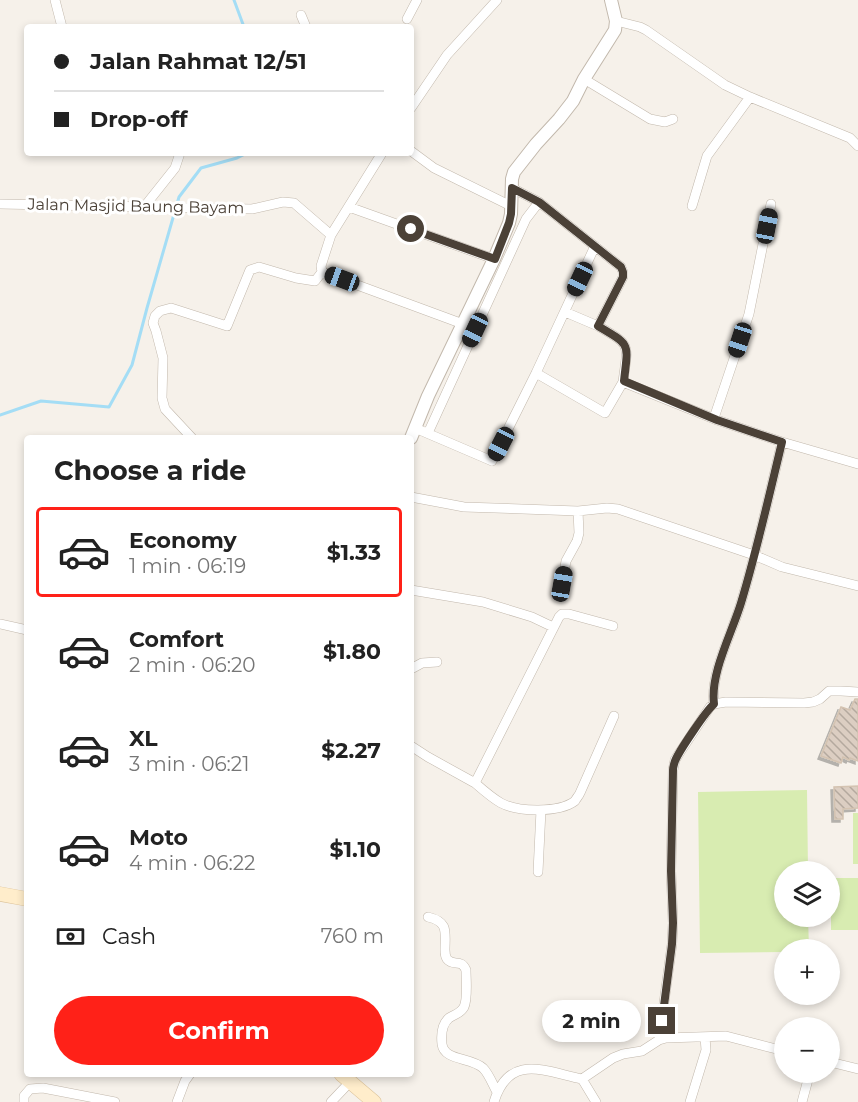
<!DOCTYPE html>
<html lang="en">
<head>
<meta charset="utf-8">
<style>
  :root { --surface:#fff; --page:#f6f6f6; --text:#222; --muted:#767676; --line:#e0e0e0; --accent:#ff2118 }
  body { margin:0; font-family:Montserrat,sans-serif; background:var(--page); color:var(--text); height:100vh; display:flex; flex-direction:column; font-size:22px; white-space:nowrap }
  * { box-sizing:border-box; margin:0 }
  p { font-size:20px; color:var(--muted) }
  .icon { flex:none; width:33px; height:33px; fill:none; stroke:currentColor; stroke-width:2; stroke-linecap:round; stroke-linejoin:round }
  .map { position:relative; flex:1; overflow:hidden }
  .panel { position:absolute; left:24px; top:435px; width:390px; height:642px; display:flex; flex-direction:column; background:var(--surface); border-radius:6px; box-shadow:0 3px 9px #0003 }
  .panel>* { flex:none }
  .guide { position:absolute; left:24px; top:24px; width:390px; height:132px; border-radius:6px; box-shadow:0 3px 9px #0003; display:grid; align-content:center; height:132px; padding:0 30px; background:var(--surface) }
  .tools { position:absolute; left:774px; top:861px; display:grid; gap:12px }
  .tools a { display:grid; place-items:center; width:66px; height:66px; border-radius:50%; background:var(--surface); box-shadow:0 3px 9px #0003; font-size:30px }
  .end { position:absolute; width:27px; height:27px; margin:-14px; border:8px solid #4b4137; background:#fff; box-shadow:0 0 0 3px #fff }
  .from { border-radius:50% }
  .bubble { position:absolute; height:42px; border-radius:21px; background:var(--surface); box-shadow:0 3px 9px #0003; font-size:20px; font-weight:700; line-height:42px; text-align:center }
  .car { position:absolute; width:18px; height:36px; margin:-18px -9px; border-radius:8px; box-shadow:0 0 4px 2px #0007; background:linear-gradient(#222 24%,#8ab4d8 0 40%,#222 0 76%,#8ab4d8 0 86%,#222 0) }
  .guide b { display:flex; align-items:center; gap:21px; height:57px; font-size:22px }
  .guide b+b { border-top:2px solid var(--line) }
  .guide i { width:15px; height:15px; background:var(--text) }
  ul { padding:0; list-style:none }
  li { display:flex; align-items:center; gap:18px; height:90px; margin:0 12px 9px; padding:0 18px; border:3px solid transparent; border-radius:6px }
  li div { flex:1 }
  li b { display:block; font-size:22px }
  li em { font-style:normal; font-weight:700 }
  li.selected { border-color:var(--accent) }
  li>.icon { width:54px; height:54px; stroke-width:1.5 }
  h2 { padding:0 30px; font-size:27px; line-height:72px }
  .pay { display:flex; align-items:center; gap:15px; height:66px; padding:0 30px; font-size:22px }
  .pay p { margin-inline-start:auto }
  .cta { display:flex; gap:12px; margin-top:auto; padding:12px 30px }
  .cta a { flex:1; height:69px; border-radius:36px; background:var(--accent); color:#fff; font-size:24px; font-weight:700; line-height:69px; text-align:center }
  .map>svg:first-child { display:block }
  .green { fill:#d8ecb1 }
  .lines { fill:none; stroke-linecap:round; stroke-linejoin:round }
  .stream { stroke:#a4ddf5; stroke-width:3 }
  .building { fill:url(#building-back-hatch); stroke:#d4c3b1; stroke-width:1.5; filter:url(#shadow) }
  .minor-casing { stroke:#c2b8ac; stroke-width:10 }
  .tertiary-casing { stroke:#c2b8ac; stroke-width:14 }
  .secondary-casing { stroke:#dcc39a; stroke-width:15 }
  .minor { stroke:#fff; stroke-width:9 }
  .tertiary { stroke:#fff; stroke-width:12 }
  .secondary { stroke:#ffedcb; stroke-width:14 }
  .route { stroke:#4b4137; stroke-width:8 }
  .labels { text-anchor:middle; dominant-baseline:central; stroke-width:6; stroke-linejoin:round; paint-order:stroke }
  .street-label { font-size:16px; fill:#4b4137; stroke:#fff }
</style>
</head>
<body>
<div class="map">
<svg width="858" height="1102" viewBox="0 0 858 1102">
  <defs>
    <pattern id="building-back-hatch" width="6" height="6" patternUnits="userSpaceOnUse" patternTransform="scale(1.5)"><rect width="6" height="6" fill="#dccec2"/><path d="M-1 5l2 2M0 0l6 6M5-1l2 2" fill="none" stroke="#b4a99e"/></pattern>
    <filter id="shadow"><feDropShadow dx="-3" dy="3" stdDeviation="0" flood-color="#0004"/></filter>
  </defs>
  <rect width="100%" height="100%" fill="#f6f1ea"/>
  <path class="green" d="M807 790 808 871 784 872V916L808 917 809 949 784 950V952L700 953 698 792Z
    M853 813H858V864H853Z
    M831 878H858V930H831Z"/>
  <g class="lines">
    <path class="stream" d="M234 0 244 27
      M0 415 41 401 109 407 132 365 147 308 179 197 201 168 237 158 247 153"/>
  </g>
  <path class="building" d="M855 699H858V761L850 758 849 760 843 757 841 763 821 756 841 707 850 710Z
    M858 786V808L843 809V819H835L834 787Z"/>
  <g class="lines">
    <defs>
      <path id="minor" d="M55 0 62 27
        M301 15 306 27
        M407 19 417 0
        M616 21 640 27 646 30 725 85 750 97 850 138 858 146
        M584 79 650 119 665 122 673 119
        M411 108 447 55 497 0
        M411 151 434 168 511 206
        M512 188 539 202 621 267 623 272V277L598 326 565 312
        M0 204 252 209 283 202 294 203 331 235
        M692 206 707 156 750 97
        M144 207 175 168 180 153
        M349 207 494 259
        M322 272 463 324
        M322 272 321 266 331 235 382 153
        M598 326C632 346 628 343 623 382L717 420 782 442 858 464
        M536 373 605 413 623 382
        M714 418 749 314 771 204
        M415 428 492 461 536 373 595 246
        M428 433 526 219 539 202
        M192 438 165 409 162 398 163 358 156 331 153 323 155 316 160 311 171 308 227 326 250 270 259 267 296 278 315 281 322 272
        M411 497 464 507 578 511 607 508 618 509 754 555 782 567 858 586
        M562 584 566 561 577 541 579 533 578 511
        M411 590 483 602 532 617 553 627
        M0 624 27 630
        M411 669 422 663 437 662
        M714 704C710 672 732 634 741 603 757 550 769 496 782 442
        M411 746 428 757 475 783 559 617 562 614H569L613 626
        M475 783C483 790 492 798 501 803 518 812 559 813 575 801 575 800 580 794 580 793L614 716
        M538 872 541 810
        M428 917C449 922 445 932 445 950 445 953 445 956 447 959 453 967 461 958 466 970 466 980 468 999 464 1007 460 1014 455 1014 449 1018 442 1024 441 1035 442 1044 444 1061 471 1057 483 1068 489 1074 493 1085 497 1092
        M659 1040 672 944 673 923 671 871 673 770 675 760 680 752 710 707 714 704 726 702 804 703 813 702 820 699 829 691H841L858 692
        M830 1062 858 1069
        M582 1079 596 1102
        M24 1102V1096L30 1089 43 1088 115 1102
        M177 1102 185 1081 190 1074
        M331 1102 350 1082
        M494 1102C509 1053 544 1071 582 1079L613 1058 623 1054 642 1051 659 1040 666 1038 726 1036 784 1051
        M690 1102 706 1050 705 1037
        M802 1102 810 1072"/>
      <path id="tertiary" d="M411 438 428 396 494 259 509 223 511 214 512 179 514 172 536 144 559 119 573 101 584 79 615 30 616 21 611 0"/>
      <path id="secondary" d="M0 894 27 899
        M341 1074 374 1102"/>
    </defs>
    <use href="#minor" class="minor-casing"/>
    <use href="#tertiary" class="tertiary-casing"/>
    <use href="#secondary" class="secondary-casing"/>
    <use href="#minor" class="minor"/>
    <use href="#tertiary" class="tertiary"/>
    <use href="#secondary" class="secondary"/>
  </g>
  <g class="lines">
    <path class="route" d="M411 229 495 259 509 223 511 214 512 188 539 202 621 267 623 272V277L598 326C632 346 628 343 624 381L717 420 782 442C769 496 757 550 741 603 732 633 710 673 714 704 706 711 679 751 675 761 674 764 673 767 673 770L671 871 673 923 672 944 662 1021"/>
  </g>
  <g class="labels">
    <g class="street-label">
      <text transform="translate(136 206) rotate(1)">Jalan Masjid Baung Bayam</text>
    </g>
  </g>
</svg>
<div class="tools">
<a><svg class="icon" aria-label="layers" viewBox="0 0 24 24"><path d="M12 4l9 5-9 5-9-5zM3 14l9 5 9-5"/></svg></a>
<a>+</a>
<a>−</a>
</div>
<i class="end from" style="left:411px;top:229px"></i>
<i class="end" style="left:662px;top:1021px"></i>
<div class="bubble" style="left:542px;top:1000px;width:99px">2 min</div>
<i class="car" style="left:767px;top:226px;rotate:11deg"></i>
<i class="car" style="left:342px;top:279px;rotate:290deg"></i>
<i class="car" style="left:580px;top:279px;rotate:205deg"></i>
<i class="car" style="left:475px;top:330px;rotate:205deg"></i>
<i class="car" style="left:740px;top:340px;rotate:198deg"></i>
<i class="car" style="left:501px;top:444px;rotate:207deg"></i>
<i class="car" style="left:562px;top:584px;rotate:10deg"></i>
<div class="guide">
<b><i class="from"></i>Jalan Rahmat 12/51</b>
<b><i></i>Drop-off</b>
</div>
<section class="panel">
<h2>Choose a ride</h2>
<ul>
<li class="selected"><svg class="icon" aria-label="car" viewBox="0 0 24 24"><path d="M5 17H2v-5l4-1 3-4h7l3 4 3 1v5h-3M9 17h6M6 11h13"/><circle cx="7" cy="17" r="2"/><circle cx="17" cy="17" r="2"/></svg><div><b>Economy</b><p>1 min · 06:19</p></div><em>$1.33</em></li>
<li><svg class="icon" aria-label="car" viewBox="0 0 24 24"><path d="M5 17H2v-5l4-1 3-4h7l3 4 3 1v5h-3M9 17h6M6 11h13"/><circle cx="7" cy="17" r="2"/><circle cx="17" cy="17" r="2"/></svg><div><b>Comfort</b><p>2 min · 06:20</p></div><em>$1.80</em></li>
<li><svg class="icon" aria-label="car" viewBox="0 0 24 24"><path d="M5 17H2v-5l4-1 3-4h7l3 4 3 1v5h-3M9 17h6M6 11h13"/><circle cx="7" cy="17" r="2"/><circle cx="17" cy="17" r="2"/></svg><div><b>XL</b><p>3 min · 06:21</p></div><em>$2.27</em></li>
<li><svg class="icon" aria-label="car" viewBox="0 0 24 24"><path d="M5 17H2v-5l4-1 3-4h7l3 4 3 1v5h-3M9 17h6M6 11h13"/><circle cx="7" cy="17" r="2"/><circle cx="17" cy="17" r="2"/></svg><div><b>Moto</b><p>4 min · 06:22</p></div><em>$1.10</em></li>
</ul>
<div class="pay"><svg class="icon" aria-label="cash" viewBox="0 0 24 24"><path d="M3 7h18v10H3z"/><circle cx="12" cy="12" r="2"/></svg>Cash<p>760 m</p></div>
<div class="cta"><a>Confirm</a></div>
</section>
</div>
</body>
</html>
